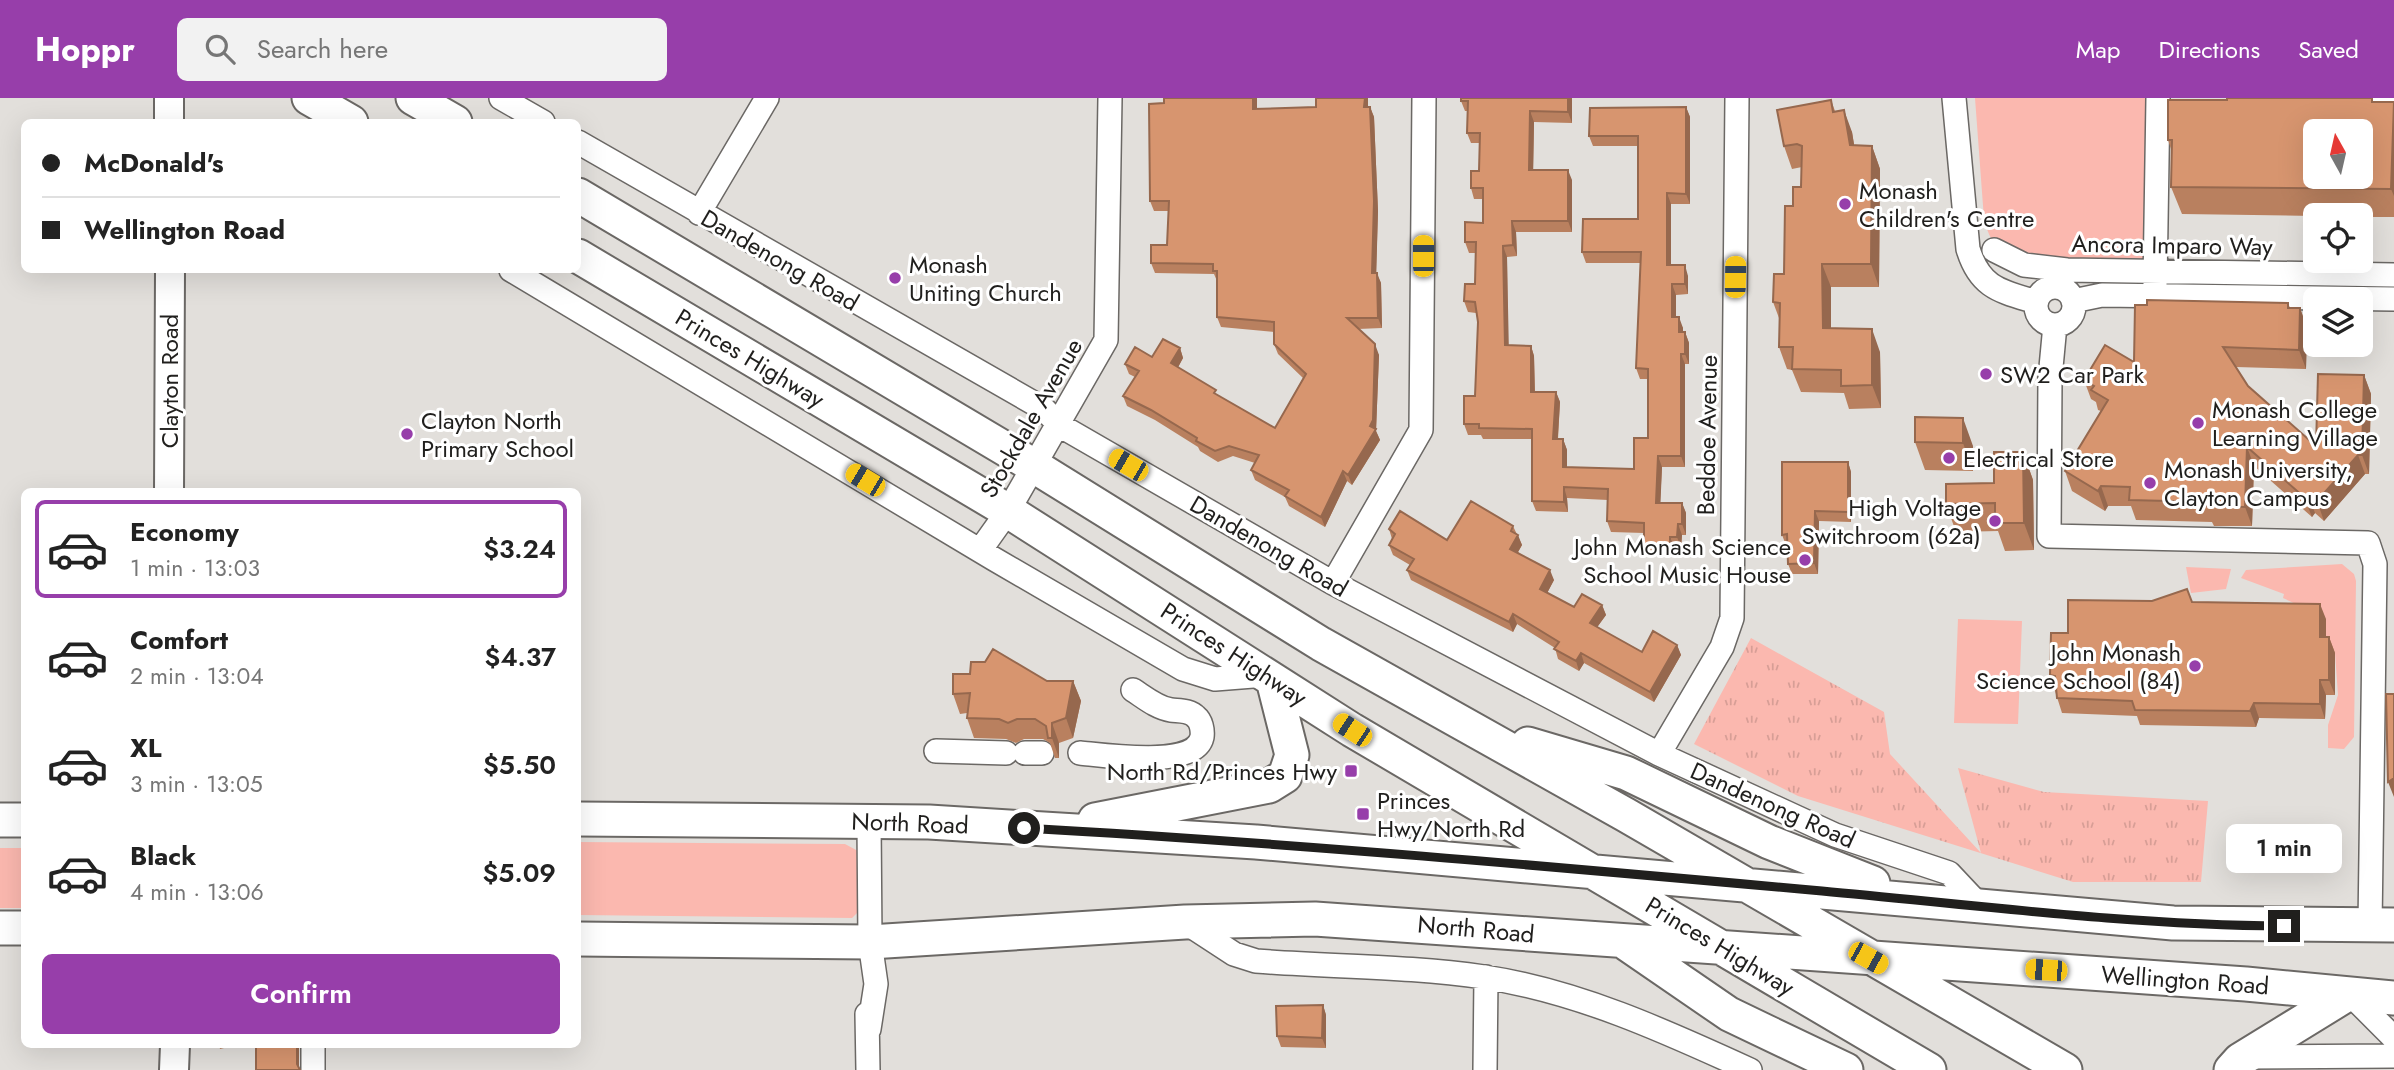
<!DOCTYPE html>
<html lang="en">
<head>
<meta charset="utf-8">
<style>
  :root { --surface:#fff; --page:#f2f2f2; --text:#222; --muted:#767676; --line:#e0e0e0; --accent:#973eaa }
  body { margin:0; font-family:Jost,sans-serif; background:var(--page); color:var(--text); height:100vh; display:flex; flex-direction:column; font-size:26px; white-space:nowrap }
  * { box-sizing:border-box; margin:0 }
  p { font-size:23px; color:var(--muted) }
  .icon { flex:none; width:38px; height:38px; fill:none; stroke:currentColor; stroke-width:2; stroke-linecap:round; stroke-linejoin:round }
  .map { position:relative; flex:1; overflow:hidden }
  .sheet { position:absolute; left:21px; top:390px; width:560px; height:560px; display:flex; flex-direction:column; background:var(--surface); border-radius:10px; box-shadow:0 7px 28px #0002 }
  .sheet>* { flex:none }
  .guide { position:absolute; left:21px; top:21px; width:560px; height:154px; border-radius:10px; box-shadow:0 7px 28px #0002; display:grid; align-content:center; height:154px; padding:0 21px; background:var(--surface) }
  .needle { width:46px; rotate:352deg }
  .controls { position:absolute; left:2303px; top:21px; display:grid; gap:14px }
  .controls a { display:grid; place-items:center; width:70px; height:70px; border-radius:10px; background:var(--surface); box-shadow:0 7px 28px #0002; font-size:35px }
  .end { position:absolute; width:32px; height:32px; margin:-16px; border:9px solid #201f1d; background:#fff; box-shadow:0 0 0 4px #fff }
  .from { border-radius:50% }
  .bubble { position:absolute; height:49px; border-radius:10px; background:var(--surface); box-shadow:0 7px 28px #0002; font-size:23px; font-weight:600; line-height:49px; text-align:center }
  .car { position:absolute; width:21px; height:42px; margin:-21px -10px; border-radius:9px; box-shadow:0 0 5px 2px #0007; background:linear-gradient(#f5c518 24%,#345 0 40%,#f5c518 0 76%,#345 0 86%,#f5c518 0) }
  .guide b { display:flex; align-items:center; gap:24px; height:66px; font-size:26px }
  .guide b+b { border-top:2px solid var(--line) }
  .guide i { width:18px; height:18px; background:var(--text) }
  ul { padding:12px 0 0; list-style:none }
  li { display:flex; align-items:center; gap:21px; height:98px; margin:0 14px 10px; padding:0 7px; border:4px solid transparent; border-radius:10px }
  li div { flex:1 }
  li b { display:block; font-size:26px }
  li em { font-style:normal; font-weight:600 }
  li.selected { border-color:var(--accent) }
  li>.icon { width:63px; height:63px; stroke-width:1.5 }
  .primary-button { display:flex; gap:14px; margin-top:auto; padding:14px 21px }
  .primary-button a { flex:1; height:80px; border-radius:10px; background:var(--accent); color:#fff; font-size:28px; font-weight:600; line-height:80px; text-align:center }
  header { display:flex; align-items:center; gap:42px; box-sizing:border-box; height:98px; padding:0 35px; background:var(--accent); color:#fff }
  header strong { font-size:33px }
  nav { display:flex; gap:38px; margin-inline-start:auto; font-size:24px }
  .search { width:490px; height:63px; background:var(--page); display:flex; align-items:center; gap:18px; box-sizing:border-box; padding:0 24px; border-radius:10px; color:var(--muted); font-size:26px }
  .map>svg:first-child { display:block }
  .grass { fill:url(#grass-tufts) }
  .green { fill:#fbb8af }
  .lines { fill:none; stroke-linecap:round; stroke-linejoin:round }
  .minor-casing { stroke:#6b6865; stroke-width:26 }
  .major-casing { stroke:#6b6865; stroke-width:32 }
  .highway-casing { stroke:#6b6865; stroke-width:37 }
  .minor { stroke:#fff; stroke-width:23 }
  .major { stroke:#fff; stroke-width:28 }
  .highway { stroke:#fff; stroke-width:33 }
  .wall { fill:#b9805f }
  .shaded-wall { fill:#96684e }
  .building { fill:#d7956f; stroke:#96684e; stroke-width:2; fill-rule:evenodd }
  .route { stroke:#201f1d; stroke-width:9 }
  .poi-dot { fill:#973eaa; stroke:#fff; stroke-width:2.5 }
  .labels { text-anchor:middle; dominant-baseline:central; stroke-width:6; stroke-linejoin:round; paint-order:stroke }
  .poi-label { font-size:24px; fill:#201f1d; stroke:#fff; text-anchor:start }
  .street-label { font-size:24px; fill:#201f1d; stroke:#fff }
</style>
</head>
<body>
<header>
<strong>Hoppr</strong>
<div class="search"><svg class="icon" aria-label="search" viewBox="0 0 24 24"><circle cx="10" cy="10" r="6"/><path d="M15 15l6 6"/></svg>Search here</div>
<nav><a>Map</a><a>Directions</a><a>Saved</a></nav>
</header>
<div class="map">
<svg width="2394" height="972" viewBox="0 0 2394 972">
  <defs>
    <pattern id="grass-tufts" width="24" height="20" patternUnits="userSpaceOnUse" patternTransform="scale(1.75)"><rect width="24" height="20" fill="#fbb8af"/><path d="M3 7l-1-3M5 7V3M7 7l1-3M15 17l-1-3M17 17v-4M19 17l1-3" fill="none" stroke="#d79e96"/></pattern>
  </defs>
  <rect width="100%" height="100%" fill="#e2dfdb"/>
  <path class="grass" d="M1751 540 1884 614 1890 656 1981 755 1958 670 2044 694 2208 703 2201 784H2073L1798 698 1694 646Z"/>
  <path class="green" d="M1975 0H2145V156L2142 162C2110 162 2026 165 2000 149 1990 144 1987 131 1984 121Z
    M2342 466 2354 476 2356 483 2354 639 2344 651 2328 650V627L2338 597 2335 555 2309 512 2283 500 2284 496 2241 480 2246 472Z
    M2186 469 2231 471 2226 491 2191 495Z
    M1958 521 2022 523 2018 626 1954 625Z
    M578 744 845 746 858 753V814L852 820 578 817Z
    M0 750H24V810H0Z"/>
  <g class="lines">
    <defs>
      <path id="minor" d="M501 0 543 24
        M1954 0 1968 151C1980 190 2000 193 2036 204
        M2374 0H2394
        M578 44 1044 311 1059 327 1333 485 1659 656 1835 737 1949 775 1980 808
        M699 115 767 0
        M1994 152 2024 167 2067 172 2394 177
        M511 172 994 461 1183 571 1215 581 1266 577
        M2155 186 2158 0
        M2036 208a19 19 0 1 1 38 0a19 19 0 1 1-38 0Z
        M2073 203 2102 197 2394 201
        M2055 227 2050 280 2049 438 2368 445 2375 466 2370 828
        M981 451 1008 413 1106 242 1110 0
        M1333 485 1421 332 1424 0
        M936 653 1006 655
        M1025 655H1042
        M1080 655C1103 657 1195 671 1202 639 1203 632 1201 623 1196 619 1190 612 1179 613 1171 612 1157 610 1144 599 1133 592
        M1659 656 1722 549 1732 520 1737 0
        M1185 824 1234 856 1256 863C1332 869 1408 868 1484 879 1577 893 1665 933 1750 972
        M2351 897 2394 940
        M867 916 868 972
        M869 931 876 886 870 844 869 724
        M2247 959 2394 958
        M313 972V947
        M1485 972 1486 879"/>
      <path id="major" d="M169 0V24
        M169 394 170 172
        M174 972 175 947"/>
      <path id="highway" d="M309 0 351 24
        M413 0 455 24
        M578 97 1034 368 1321 546 1626 717 2065 972
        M578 158 1008 413 1352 632 1929 972
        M1528 646 1626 675 1769 744 1873 785
        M578 721 929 724 1256 744 2173 825 2394 827
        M0 722H24
        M1095 722 1269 688 1285 678 1292 657 1273 582
        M0 830H24
        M578 841 870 844 1185 824 1315 821 2246 886 2394 900
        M1627 846 1729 916 1846 972
        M2231 972 2240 962 2346 897"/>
    </defs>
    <use href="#minor" class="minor-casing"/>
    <use href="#major" class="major-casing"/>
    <use href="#highway" class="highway-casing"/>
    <use href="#minor" class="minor"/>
    <use href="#major" class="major"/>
    <use href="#highway" class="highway"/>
  </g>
  <path class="wall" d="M1164 0H1257V11L1370 9 1374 19 1378 113 1376 175 1381 185 1382 230 1358 231 1379 257 1376 333 1380 342 1352 387 1347 383 1325 429 1289 408 1285 399 1255 382 1251 372 1255 365 1233 358 1218 364 1200 353 1198 349 1155 322 1127 308 1123 298 1135 279 1129 276 1125 266 1180 250 1183 260 1178 269 1217 297 1275 330 1303 280 1278 256 1274 246V234L1221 229 1217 219V183L1214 176 1155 175 1151 165 1167 147 1169 113H1154L1150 103Z
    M1572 0V25L1534 24 1533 72 1572 82V134H1516L1517 158 1507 159 1508 247 1531 248 1534 258 1535 294H1556L1560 304 1558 341H1563L1567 352V370L1634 371 1648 340V281H1640L1636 270 1641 165H1586L1582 154 1638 121V48H1593L1589 38 1686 9 1690 19V106H1671V167L1688 178V196L1676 197V219L1683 230V234H1685L1689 245V266H1685V369H1662L1660 405H1682L1686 415V437H1682L1681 450 1674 449V458L1648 457 1644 447V435L1611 434 1607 423 1608 402 1567 400 1568 414 1536 413 1532 403V341H1483L1481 337H1468L1464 326 1475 298 1478 224 1476 215 1468 214 1464 203 1475 186 1476 155H1469L1465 144 1483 125V101H1474L1471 90 1479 73 1480 45H1471L1467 35 1468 13H1465L1461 3Z
    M1831 2 1835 13 1852 34 1854 47 1872 48 1880 71 1879 189H1831V230L1880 254 1881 310 1849 311 1844 295 1801 294 1792 272 1787 271 1779 249V220L1773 204 1784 176 1793 108 1801 89 1802 69 1792 71 1784 48Z
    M2374 4H2394V119H2361V117L2315 118 2182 116 2171 89 2172 54 2168 42Z
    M2288 205 2290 210H2300L2307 230 2306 271 2236 269 2248 288 2316 348 2364 277 2371 296 2369 376H2365L2324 423 2315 415 2312 419 2254 368 2252 428H2214L2212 424 2136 422 2131 408H2108L2105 413 2072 393 2065 373 2101 313 2098 312 2096 304 2091 301 2084 282Z
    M1915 319 1973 348V373L1925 372 1915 344Z
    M2023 354 2033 382 2034 452 2005 453 1998 433 1956 434 1946 406 1994 385Z
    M1848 364 1851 374V424L1819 423 1818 476H1792L1788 466V447H1786L1782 437Z
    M1513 428 1522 447 1518 454 1554 482 1547 495 1574 509 1602 507 1606 517 1597 529 1642 554 1677 547 1681 557 1654 604 1584 565 1579 573 1558 561 1555 550 1517 526 1513 534 1411 482 1407 472 1410 467 1393 457 1389 447 1392 441 1389 431 1447 442Z
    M2192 504 2326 521V539H2329L2335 555V597H2326L2325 621 2259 620 2256 629 2140 627 2137 618 2062 615 2050 577 2068 535Z
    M970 576 1047 583H1073L1081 603 1073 640 1059 645V660H1055L1050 645 1043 641H1024L1016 645 1006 641 974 640 967 620V615L960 616 953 596Z
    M1323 907 1326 917V950L1281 949 1277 938Z
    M219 947H236L220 951Z"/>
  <path class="shaded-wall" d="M1253 0H1257V21L1253 11Z
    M1365 0H1368V19L1364 9Z
    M1568 0H1572V25L1568 14Z
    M1370 9 1374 19 1378 113 1376 185 1372 175Z
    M1686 9 1690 19V106L1686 96Z
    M1844 12 1852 34 1858 70 1850 47Z
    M1530 13 1534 24 1533 82 1529 72Z
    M2394 18V98L2391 91Z
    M1872 48 1880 71 1879 189 1871 166Z
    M1568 72 1572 82V134L1568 123Z
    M1667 95 1671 106V178L1667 167Z
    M1512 123 1516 134 1517 158 1513 147Z
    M1503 148 1507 159 1509 258 1505 247Z
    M1822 166 1831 189V252L1823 230Z
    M1685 167 1688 178V196L1685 186Z
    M1377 175 1381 185 1382 230 1378 220Z
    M1672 186 1676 197V230L1672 219Z
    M2300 210 2307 230 2306 271 2299 252Z
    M1679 219 1683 230V245L1679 234Z
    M1872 231 1880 254 1881 310 1872 287Z
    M1685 234 1689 245V266L1685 256Z
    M1375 246 1379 257 1376 333 1380 342 1352 387 1348 377 1370 328Z
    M1531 248 1534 258 1535 304 1531 294Z
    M1180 250 1183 260 1175 275 1171 265Z
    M1681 256 1685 266V369L1681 358Z
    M2364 277 2371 296 2369 376 2362 357Z
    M1556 294 1560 304 1557 352 1553 341Z
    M1963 320 1973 348V373L1963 345Z
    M1563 341 1567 352V380L1563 369Z
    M2247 349 2254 368 2252 428 2245 409Z
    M2023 354 2033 382 2034 452 2024 425Z
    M2358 357 2365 376 2324 423 2317 403Z
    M1658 358 1662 369 1660 416 1656 405Z
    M1848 364 1851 374V424L1848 414Z
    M1343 373 1347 383 1325 429 1321 419Z
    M2101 388 2108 408 2105 413 2098 393Z
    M1564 389 1567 400 1568 414 1564 404Z
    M2308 396 2315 415 2312 419 2304 399Z
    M1682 405 1686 415V437L1682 426Z
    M1815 413 1819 423 1818 476 1814 465Z
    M1678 426 1682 437 1681 450 1677 439Z
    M1518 437 1522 447 1514 461 1510 451Z
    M1670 439 1674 449V458L1670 447Z
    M1550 472 1554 482 1544 501 1540 491Z
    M2320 506 2326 521V554L2320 539Z
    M1602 507 1606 517 1593 535 1590 525Z
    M1513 516 1517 526 1513 534 1509 524Z
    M2329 539 2335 555V597L2329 582Z
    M1677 547 1681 557 1654 604 1650 594Z
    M1581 555 1584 565 1579 573 1576 563Z
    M2320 582 2326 597 2325 621 2320 606Z
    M1073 583 1081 603 1073 640 1066 620Z
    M2254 605 2259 620 2256 629 2250 613Z
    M1052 625 1059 645V660L1052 640Z
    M2394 680V699L2388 684Z
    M1323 907 1326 917V950L1322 940Z
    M297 947H298L299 950V972L297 966Z"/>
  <path class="building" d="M1164 0H1253V11L1316 9V0H1365L1364 9H1370L1374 103 1372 175H1377L1378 220H1347L1375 246 1373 322 1370 328 1376 331 1348 377 1343 373 1321 419 1285 398 1289 392 1251 372 1259 357 1229 348 1215 353 1196 343 1197 340 1151 312 1123 298 1139 273 1125 266 1135 249 1152 259 1163 241 1180 250 1171 265 1216 292 1214 295 1275 330 1306 276 1274 246V224L1217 219V173H1213V166L1151 165V147H1167L1169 103H1150L1149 6 1164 5Z
    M1461 0H1568V14L1530 13 1529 72H1568V123H1512L1513 147 1503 148 1505 247 1531 248V294H1556L1553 341H1563V369L1634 371V340H1648V271L1636 270 1641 154H1582L1583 121H1638V38H1589L1590 10 1686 9V96L1667 95V167H1685V186H1672V219H1679V234H1685V256H1681V358H1658L1656 405H1682V426H1678L1677 439H1670V447H1644V425L1607 423 1608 391 1564 389V404L1532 403V331L1479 330V326H1464V298H1475L1478 224 1475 204 1464 203 1465 186H1475L1476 144H1465V124L1483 125V90H1471V73H1479L1480 35H1467L1468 3H1461Z
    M2227 0H2372V4H2394L2391 91 2171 89 2172 42H2168V2H2227ZM2315 33H2361V79H2315Z
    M1831 2 1833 14 1844 12 1850 47 1872 48 1871 166H1822L1823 230 1872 231V287L1841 288V272L1792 271 1793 249H1779L1780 205 1773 204 1774 176H1784L1785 108H1793V89H1801L1802 48 1797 46 1784 48 1777 12Z
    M2147 202 2288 205V210H2300L2299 252 2223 249 2248 288 2316 348 2318 276 2364 277 2362 357H2358L2317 403 2308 396 2304 399 2247 349 2245 409 2207 408V404L2129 402 2130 389 2101 388 2098 393 2065 373 2108 302 2091 292 2094 288 2084 282 2105 247 2134 264 2135 207H2147Z
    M1915 319 1963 320V345L1915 344Z
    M1994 354H2023L2024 425H1995V405L1946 406V386L1994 385Z
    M1782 364H1848V414L1815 413 1814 465 1788 466 1787 436 1782 437Z
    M1471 403 1513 428 1511 433 1518 437 1510 451 1550 472 1540 491 1574 509 1582 496 1602 507 1590 525 1642 554 1653 533 1677 547 1650 594 1581 555 1576 563 1554 551 1559 544 1513 516 1509 524 1407 472 1414 461 1389 447 1395 436 1389 431 1400 413 1447 442Z
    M2187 491 2192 504 2320 506V539H2329V582H2320V606L2254 605 2250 613 2135 612 2132 603 2057 600 2055 578 2050 577 2051 535H2068V502L2152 503Z
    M993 551 1047 583H1073L1066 620 1052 625V640H1048L1046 628 1035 621H1017L1008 625 999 621 967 620 970 595 953 596V576H970L971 564H985Z
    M2386 596H2394V680L2388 684Z
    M1323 907 1322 940 1277 938 1276 908Z
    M256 947H297V966L300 972H256Z"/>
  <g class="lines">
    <path class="route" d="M1024 730C1290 745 1556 769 1822 793 1975 807 2129 827 2284 828"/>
  </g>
  <g class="poi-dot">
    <circle cx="1845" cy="106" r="7"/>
    <circle cx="895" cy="180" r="7"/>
    <circle cx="1986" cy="276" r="7"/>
    <circle cx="2198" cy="325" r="7"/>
    <circle cx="407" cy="336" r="7"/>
    <circle cx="1949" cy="360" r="7"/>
    <circle cx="2150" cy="385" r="7"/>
    <circle cx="1995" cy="423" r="7"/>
    <circle cx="1805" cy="462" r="7"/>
    <circle cx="2195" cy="568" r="7"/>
    <rect x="1344" y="666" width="14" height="14" rx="3.5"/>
    <rect x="1356" y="709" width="14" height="14" rx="3.5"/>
  </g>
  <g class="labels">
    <g class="poi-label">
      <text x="1859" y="92">Monash<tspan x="1859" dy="28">Children's Centre</tspan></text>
      <text x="909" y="166">Monash<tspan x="909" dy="28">Uniting Church</tspan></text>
      <text x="2000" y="276">SW2 Car Park</text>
      <text x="2212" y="311">Monash College<tspan x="2212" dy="28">Learning Village</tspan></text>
      <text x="421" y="322">Clayton North<tspan x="421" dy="28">Primary School</tspan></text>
      <text x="1963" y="360">Electrical Store</text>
      <text x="2164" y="371">Monash University,<tspan x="2164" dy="28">Clayton Campus</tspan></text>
      <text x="1981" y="409" text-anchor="end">High Voltage<tspan x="1981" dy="28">Switchroom (62a)</tspan></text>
      <text x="1791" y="448" text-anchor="end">John Monash Science<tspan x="1791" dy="28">School Music House</tspan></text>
      <text x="2181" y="554" text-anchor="end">John Monash<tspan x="2181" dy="28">Science School (84)</tspan></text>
      <text x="1337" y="673" text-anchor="end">North Rd/Princes Hwy</text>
      <text x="1377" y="702">Princes<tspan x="1377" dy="28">Hwy/North Rd</tspan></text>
    </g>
    <g class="street-label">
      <text transform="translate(2172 147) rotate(1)">Ancora Imparo Way</text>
      <text transform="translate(780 162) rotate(30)">Dandenong Road</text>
      <text transform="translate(750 260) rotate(31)">Princes Highway</text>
      <text transform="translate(169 283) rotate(-90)">Clayton Road</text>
      <text transform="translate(1031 320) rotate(-60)">Stockdale Avenue</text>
      <text transform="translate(1707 337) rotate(-89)">Beddoe Avenue</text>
      <text transform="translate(1269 448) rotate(30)">Dandenong Road</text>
      <text transform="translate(1234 556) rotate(33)">Princes Highway</text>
      <text transform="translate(1773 707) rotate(24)">Dandenong Road</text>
      <text transform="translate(910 725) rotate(2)">North Road</text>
      <text transform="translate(1476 831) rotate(5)">North Road</text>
      <text transform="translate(1720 848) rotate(31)">Princes Highway</text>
      <text transform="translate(2185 882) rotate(4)">Wellington Road</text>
    </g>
  </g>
</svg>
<div class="controls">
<a><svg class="needle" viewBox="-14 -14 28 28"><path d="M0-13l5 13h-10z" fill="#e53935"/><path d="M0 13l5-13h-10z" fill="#767676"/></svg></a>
<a><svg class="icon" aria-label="locate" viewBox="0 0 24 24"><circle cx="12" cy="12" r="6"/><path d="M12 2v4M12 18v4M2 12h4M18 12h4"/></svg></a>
<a><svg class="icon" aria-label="layers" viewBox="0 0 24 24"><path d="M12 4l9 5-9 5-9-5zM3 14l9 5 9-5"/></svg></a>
</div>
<i class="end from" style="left:1024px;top:730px"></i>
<i class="end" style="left:2284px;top:828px"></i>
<div class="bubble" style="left:2226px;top:726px;width:116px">1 min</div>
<i class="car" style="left:1423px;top:158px;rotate:0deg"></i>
<i class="car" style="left:1735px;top:179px;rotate:1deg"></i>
<i class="car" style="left:1128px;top:367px;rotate:300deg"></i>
<i class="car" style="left:865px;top:382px;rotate:301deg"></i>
<i class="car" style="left:1352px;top:632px;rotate:303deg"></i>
<i class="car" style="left:1868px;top:860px;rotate:119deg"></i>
<i class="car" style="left:2046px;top:872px;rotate:274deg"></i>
<div class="guide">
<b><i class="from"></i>McDonald's</b>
<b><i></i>Wellington Road</b>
</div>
<section class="sheet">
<ul>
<li class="selected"><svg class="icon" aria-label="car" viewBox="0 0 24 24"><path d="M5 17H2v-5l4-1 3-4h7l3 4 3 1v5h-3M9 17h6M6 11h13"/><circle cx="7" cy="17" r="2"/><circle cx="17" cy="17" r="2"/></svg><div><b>Economy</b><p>1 min · 13:03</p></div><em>$3.24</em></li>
<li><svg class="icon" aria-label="car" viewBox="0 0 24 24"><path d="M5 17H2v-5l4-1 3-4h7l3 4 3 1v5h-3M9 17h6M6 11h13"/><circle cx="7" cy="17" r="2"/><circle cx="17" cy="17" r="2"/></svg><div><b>Comfort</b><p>2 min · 13:04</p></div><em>$4.37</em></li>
<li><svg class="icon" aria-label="car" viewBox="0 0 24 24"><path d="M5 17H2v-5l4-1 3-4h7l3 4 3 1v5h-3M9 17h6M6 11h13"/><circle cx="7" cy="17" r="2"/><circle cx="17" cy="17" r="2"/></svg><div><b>XL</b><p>3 min · 13:05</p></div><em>$5.50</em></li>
<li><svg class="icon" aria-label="car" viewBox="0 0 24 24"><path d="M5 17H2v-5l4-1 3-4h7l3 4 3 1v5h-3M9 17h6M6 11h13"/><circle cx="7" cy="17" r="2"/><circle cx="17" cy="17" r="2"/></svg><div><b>Black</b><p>4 min · 13:06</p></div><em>$5.09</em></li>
</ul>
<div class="primary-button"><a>Confirm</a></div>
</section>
</div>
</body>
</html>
